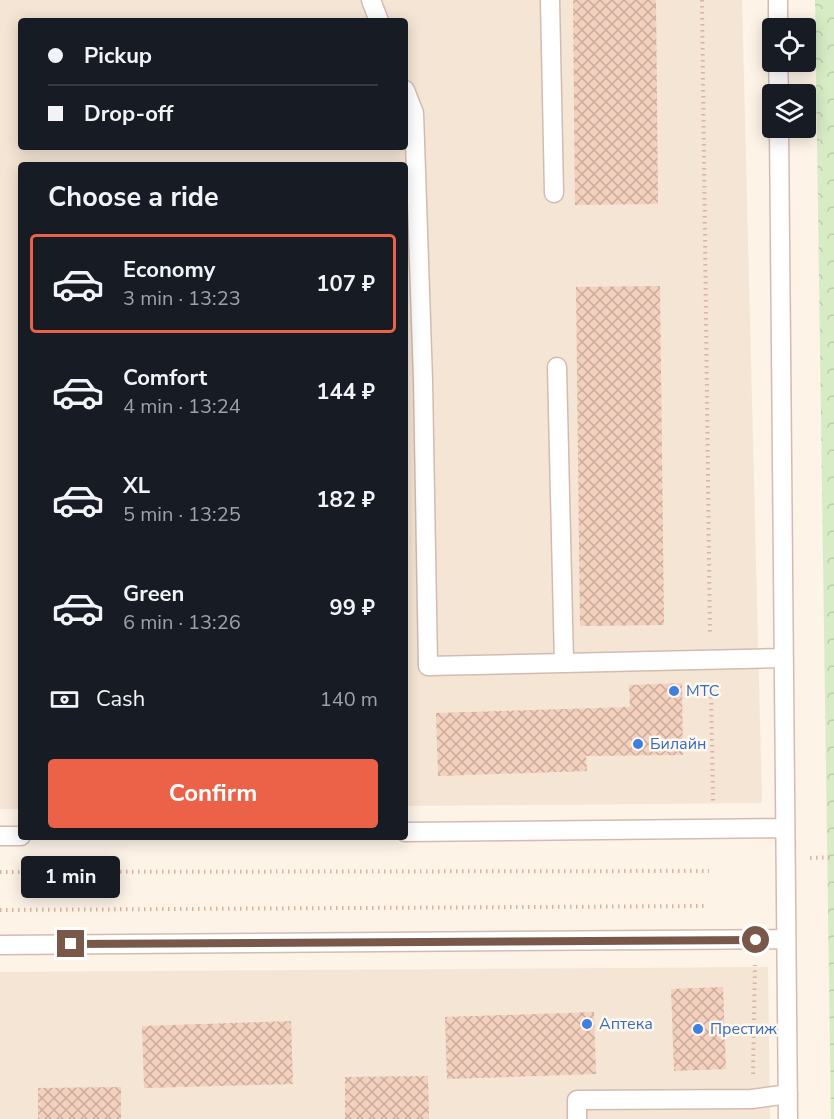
<!DOCTYPE html>
<html lang="en">
<head>
<meta charset="utf-8">
<style>
  :root { --surface:#171b24; --page:#242831; --text:#f1f3f6; --muted:#9ea1a6; --line:#363941; --accent:#ec6248 }
  body { margin:0; font-family:"Nunito Sans",sans-serif; background:var(--page); color:var(--text); height:100vh; display:flex; flex-direction:column; font-size:22px; white-space:nowrap }
  * { box-sizing:border-box; margin:0 }
  p { font-size:20px; color:var(--muted) }
  .icon { flex:none; width:33px; height:33px; fill:none; stroke:currentColor; stroke-width:2; stroke-linecap:round; stroke-linejoin:round }
  .map { position:relative; flex:1; overflow:hidden }
  .details { position:absolute; left:18px; top:162px; width:390px; height:678px; display:flex; flex-direction:column; background:var(--surface); border-radius:6px; box-shadow:0 3px 15px #0003 }
  .details>* { flex:none }
  .top-card { position:absolute; left:18px; top:18px; width:390px; height:132px; border-radius:6px; box-shadow:0 3px 15px #0003; display:grid; align-content:center; height:132px; padding:0 30px; background:var(--surface) }
  .buttons { position:absolute; left:762px; top:18px; display:grid; gap:12px }
  .buttons a { display:grid; place-items:center; width:54px; height:54px; border-radius:6px; background:var(--surface); box-shadow:0 3px 15px #0003; font-size:30px }
  .end { position:absolute; width:27px; height:27px; margin:-14px; border:8px solid #79584a; background:#fff; box-shadow:0 0 0 3px #fff }
  .from { border-radius:50% }
  .bubble { position:absolute; height:42px; border-radius:6px; background:var(--surface); box-shadow:0 3px 15px #0003; font-size:20px; font-weight:700; line-height:42px; text-align:center }
  .top-card b { display:flex; align-items:center; gap:21px; height:57px; font-size:22px }
  .top-card b+b { border-top:2px solid var(--line) }
  .top-card i { width:15px; height:15px; background:var(--text) }
  ul { padding:0; list-style:none }
  li { display:flex; align-items:center; gap:18px; height:99px; margin:0 12px 9px; padding:0 18px; border:3px solid transparent; border-radius:6px }
  li div { flex:1 }
  li b { display:block; font-size:22px }
  li em { font-style:normal; font-weight:700 }
  li.on { border-color:var(--accent) }
  li>.icon { width:54px; height:54px; stroke-width:1.5 }
  h2 { padding:0 30px; font-size:27px; line-height:72px }
  .pay { display:flex; align-items:center; gap:15px; height:66px; padding:0 30px; font-size:22px }
  .pay p { margin-inline-start:auto }
  .primary-button { display:flex; gap:12px; margin-top:auto; padding:12px 30px }
  .primary-button a { flex:1; height:69px; border-radius:6px; background:var(--accent); color:#fff; font-size:24px; font-weight:700; line-height:69px; text-align:center }
  .map>svg:first-child { display:block }
  .residential { fill:#f5e5d5; fill-rule:evenodd }
  .forest { fill:url(#forest-crowns) }
  .building { fill:url(#building-cross-hatch) }
  .lines { fill:none; stroke-linecap:round; stroke-linejoin:round }
  .lane-casing { stroke:#d3bcaf; stroke-width:21 }
  .path { stroke:#dab3a0; stroke-width:4; stroke-dasharray:1.5 4.5; stroke-linecap:butt }
  .lane { stroke:#fff; stroke-width:18 }
  .route { stroke:#79584a; stroke-width:8 }
  .shop-dot { fill:#3f7fe0; stroke:#fff8ef; stroke-width:2 }
  .labels { text-anchor:middle; dominant-baseline:central; stroke-width:5; stroke-linejoin:round; paint-order:stroke }
  .shop-label { font-size:16px; fill:#366cbe; stroke:#fff8ef; text-anchor:start }
</style>
</head>
<body>
<div class="map">
<svg width="834" height="1119" viewBox="0 0 834 1119">
  <defs>
    <pattern id="forest-crowns" width="20" height="18" patternUnits="userSpaceOnUse" patternTransform="scale(1.5)"><rect width="20" height="18" fill="#d7ecc5"/><path d="M2 6a3 3 0 1 1 6 0M12 15a3 3 0 1 1 6 0" fill="none" stroke="#bcccab"/></pattern>
    <pattern id="building-cross-hatch" width="8" height="8" patternUnits="userSpaceOnUse" patternTransform="scale(1.5)"><rect width="8" height="8" fill="#f4d0be"/><path d="M0 0l8 8M0 8l8-8" fill="none" stroke="#caac9c"/></pattern>
  </defs>
  <rect width="100%" height="100%" fill="#fdf3e7"/>
  <path class="residential" d="M0 0H742L762 803 405 806V165H21V809H0ZM21 21H405V147H21Z
    M768 967 770 1119H0V972Z"/>
  <path class="forest" d="M815 0H834V1119H831Z"/>
  <path class="building" d="M573 0H656L658 204 575 205Z
    M660 286 664 625 580 626 576 287Z
    M682 683 683 755 586 756 587 771 438 776 436 713 630 707 629 685Z
    M723 987 726 1069 674 1071 671 989Z
    M594 1012 596 1074 447 1079 445 1017Z
    M291 1021 293 1084 144 1088 142 1026Z
    M428 1076 429 1119H345V1077Z
    M121 1087V1119H38V1088Z"/>
  <g class="lines">
    <defs>
      <path id="lane" d="M371 0 379 21
        M550 0 554 193
        M778 0V28
        M778 62 779 94
        M405 90 414 113 423 381 428 666 783 658
        M779 128 788 1119
        M557 367 564 663
        M405 832 784 828
        M0 836H21
        M0 945 786 939
        M577 1119V1100L752 1099 788 1094"/>
    </defs>
    <use href="#lane" class="lane-casing"/>
    <path class="path" d="M702 0 710 635
      M711 685 713 803
      M810 858 834 857
      M0 872 709 871
      M0 910 707 906
      M753 1074 755 965"/>
    <use href="#lane" class="lane"/>
  </g>
  <g class="lines">
    <path class="route" d="M71 944 756 940"/>
  </g>
  <g class="shop-dot">
    <circle cx="674" cy="691" r="6"/>
    <circle cx="638" cy="744" r="6"/>
    <circle cx="587" cy="1024" r="6"/>
    <circle cx="698" cy="1029" r="6"/>
  </g>
  <g class="labels">
    <g class="shop-label">
      <text x="686" y="691">МТС</text>
      <text x="650" y="744">Билайн</text>
      <text x="599" y="1024">Аптека</text>
      <text x="710" y="1029">Престиж</text>
    </g>
  </g>
</svg>
<div class="buttons">
<a><svg class="icon" aria-label="locate" viewBox="0 0 24 24"><circle cx="12" cy="12" r="6"/><path d="M12 2v4M12 18v4M2 12h4M18 12h4"/></svg></a>
<a><svg class="icon" aria-label="layers" viewBox="0 0 24 24"><path d="M12 4l9 5-9 5-9-5zM3 14l9 5 9-5"/></svg></a>
</div>
<i class="end from" style="left:756px;top:940px"></i>
<i class="end" style="left:71px;top:944px"></i>
<div class="bubble" style="left:21px;top:856px;width:99px">1 min</div>
<div class="top-card">
<b><i class="from"></i>Pickup</b>
<b><i></i>Drop-off</b>
</div>
<section class="details">
<h2>Choose a ride</h2>
<ul>
<li class="on"><svg class="icon" aria-label="car" viewBox="0 0 24 24"><path d="M5 17H2v-5l4-1 3-4h7l3 4 3 1v5h-3M9 17h6M6 11h13"/><circle cx="7" cy="17" r="2"/><circle cx="17" cy="17" r="2"/></svg><div><b>Economy</b><p>3 min · 13:23</p></div><em>107 ₽</em></li>
<li><svg class="icon" aria-label="car" viewBox="0 0 24 24"><path d="M5 17H2v-5l4-1 3-4h7l3 4 3 1v5h-3M9 17h6M6 11h13"/><circle cx="7" cy="17" r="2"/><circle cx="17" cy="17" r="2"/></svg><div><b>Comfort</b><p>4 min · 13:24</p></div><em>144 ₽</em></li>
<li><svg class="icon" aria-label="car" viewBox="0 0 24 24"><path d="M5 17H2v-5l4-1 3-4h7l3 4 3 1v5h-3M9 17h6M6 11h13"/><circle cx="7" cy="17" r="2"/><circle cx="17" cy="17" r="2"/></svg><div><b>XL</b><p>5 min · 13:25</p></div><em>182 ₽</em></li>
<li><svg class="icon" aria-label="car" viewBox="0 0 24 24"><path d="M5 17H2v-5l4-1 3-4h7l3 4 3 1v5h-3M9 17h6M6 11h13"/><circle cx="7" cy="17" r="2"/><circle cx="17" cy="17" r="2"/></svg><div><b>Green</b><p>6 min · 13:26</p></div><em>99 ₽</em></li>
</ul>
<div class="pay"><svg class="icon" aria-label="cash" viewBox="0 0 24 24"><path d="M3 7h18v10H3z"/><circle cx="12" cy="12" r="2"/></svg>Cash<p>140 m</p></div>
<div class="primary-button"><a>Confirm</a></div>
</section>
</div>
</body>
</html>
